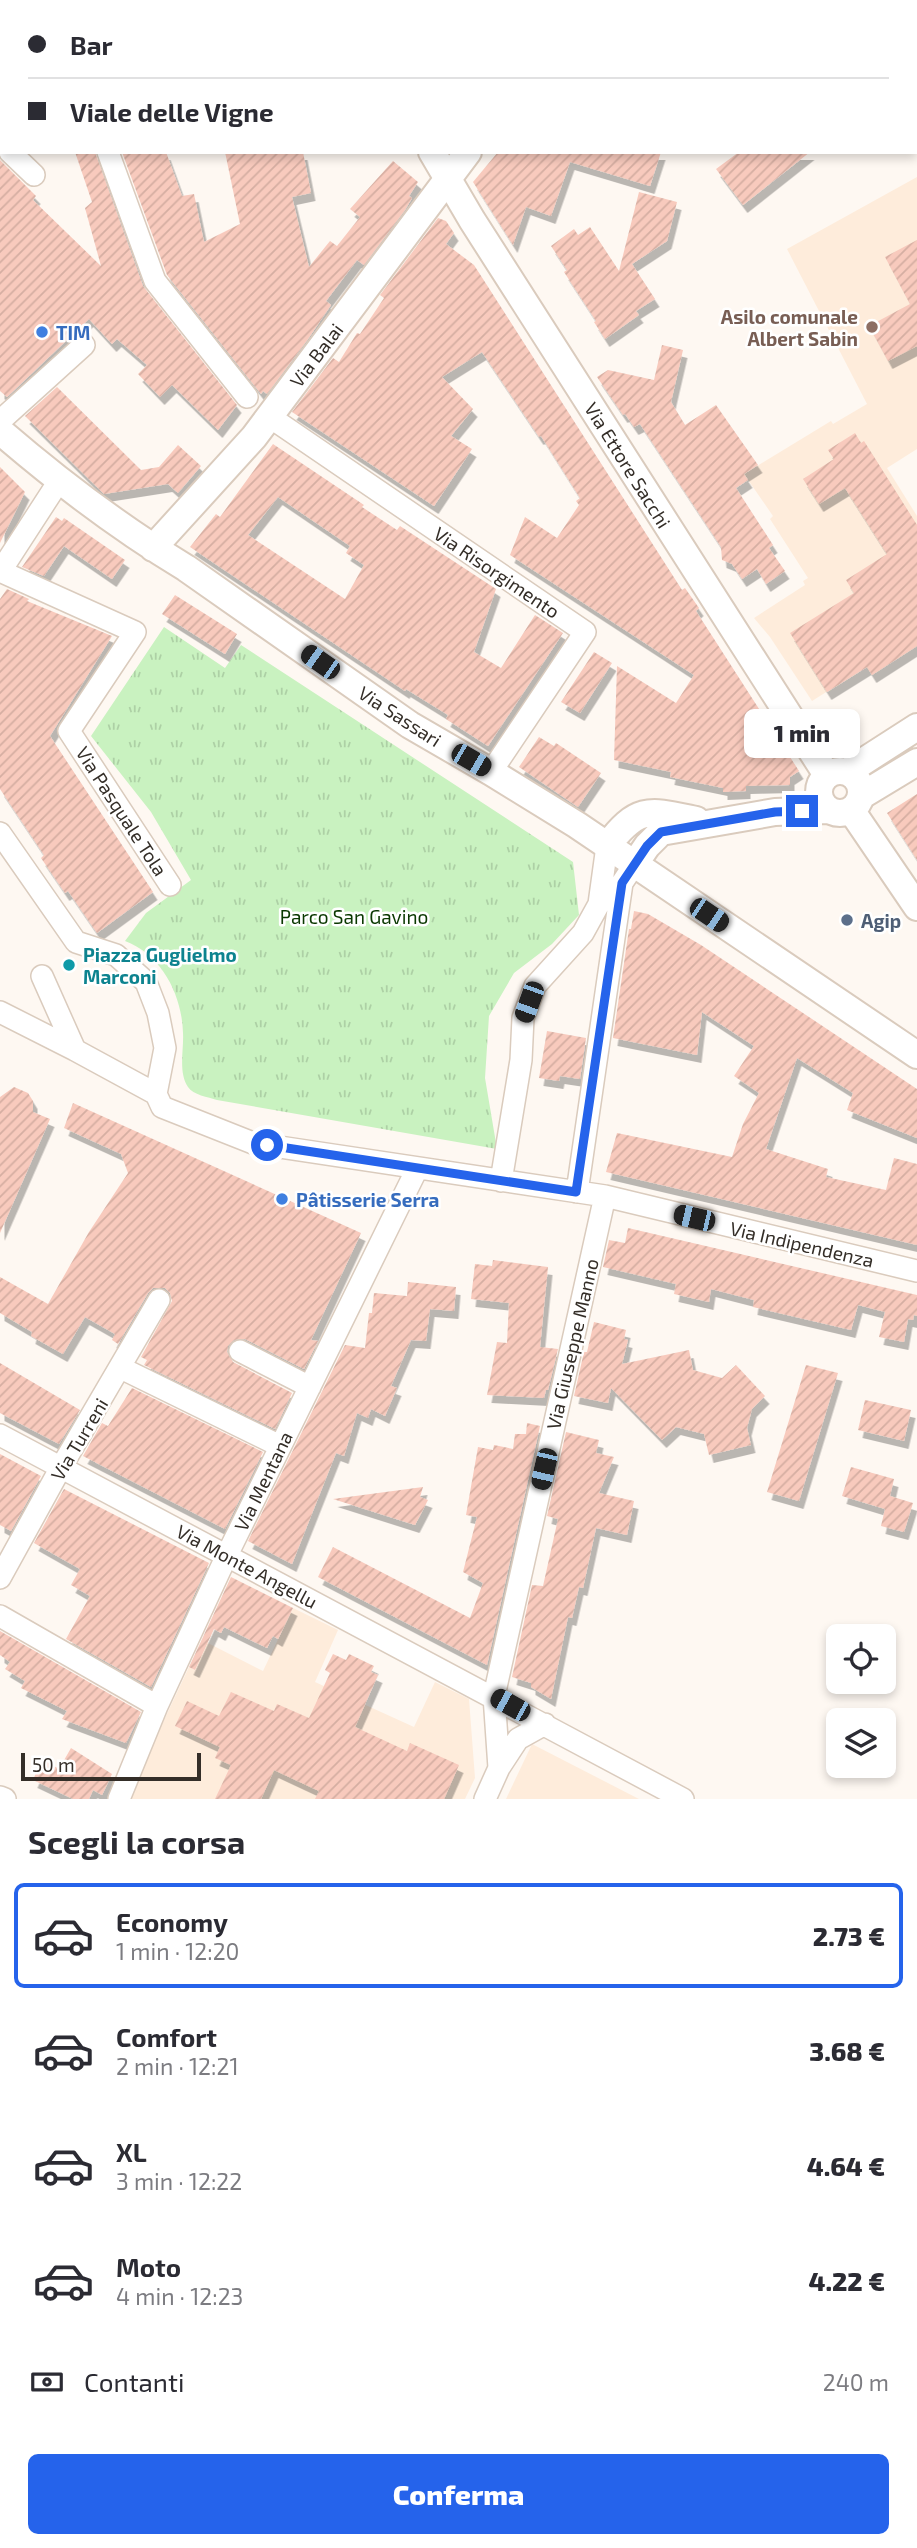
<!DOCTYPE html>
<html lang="it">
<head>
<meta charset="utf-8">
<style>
  :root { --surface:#fff; --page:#f7f7f7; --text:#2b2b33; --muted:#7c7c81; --line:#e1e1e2; --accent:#2563eb }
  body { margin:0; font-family:"Exo 2",sans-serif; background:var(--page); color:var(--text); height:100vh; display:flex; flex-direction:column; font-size:26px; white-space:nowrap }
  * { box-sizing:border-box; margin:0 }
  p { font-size:23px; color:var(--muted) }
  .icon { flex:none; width:38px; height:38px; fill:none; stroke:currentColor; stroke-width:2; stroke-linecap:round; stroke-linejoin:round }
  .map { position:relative; height:1799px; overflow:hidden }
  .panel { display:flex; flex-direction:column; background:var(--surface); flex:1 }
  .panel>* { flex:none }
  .top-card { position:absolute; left:0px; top:0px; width:917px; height:154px; box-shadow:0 4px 10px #0003; display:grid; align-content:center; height:154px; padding:0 28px; background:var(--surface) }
  .tools { position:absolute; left:826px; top:1624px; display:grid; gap:14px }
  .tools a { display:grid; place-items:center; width:70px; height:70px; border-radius:10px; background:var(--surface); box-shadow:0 4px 10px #0003; font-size:35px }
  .scale { position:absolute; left:21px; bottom:18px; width:180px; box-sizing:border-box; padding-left:7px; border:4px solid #342e28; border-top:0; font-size:19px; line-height:24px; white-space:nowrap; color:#342e28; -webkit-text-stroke:5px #fff; paint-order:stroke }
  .end { position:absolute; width:32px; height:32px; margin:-16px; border:9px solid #2563eb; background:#fff; box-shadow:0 0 0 4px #fff }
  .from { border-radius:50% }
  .bubble { position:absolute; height:49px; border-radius:10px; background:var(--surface); box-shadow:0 4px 10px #0003; font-size:23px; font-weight:800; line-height:49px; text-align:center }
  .car { position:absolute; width:21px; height:42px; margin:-21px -10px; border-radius:9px; box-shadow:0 0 5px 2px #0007; background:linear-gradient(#222 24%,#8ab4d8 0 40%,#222 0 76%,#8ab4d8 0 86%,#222 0) }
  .top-card b { display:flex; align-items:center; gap:24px; height:66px; font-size:26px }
  .top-card b+b { border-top:2px solid var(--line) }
  .top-card i { width:18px; height:18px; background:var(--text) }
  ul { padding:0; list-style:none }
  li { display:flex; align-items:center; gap:21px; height:105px; margin:0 14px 10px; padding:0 14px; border:4px solid transparent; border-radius:10px }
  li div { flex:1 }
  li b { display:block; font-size:26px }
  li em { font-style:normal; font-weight:800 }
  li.selected { border-color:var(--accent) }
  li>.icon { width:63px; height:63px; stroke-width:1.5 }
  h2 { padding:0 28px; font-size:32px; line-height:84px }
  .pay { display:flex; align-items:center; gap:18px; height:77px; padding:0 28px; font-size:26px }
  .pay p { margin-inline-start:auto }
  .button { display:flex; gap:14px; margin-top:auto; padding:14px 28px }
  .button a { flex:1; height:80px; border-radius:10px; background:var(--accent); color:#fff; font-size:28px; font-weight:800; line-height:80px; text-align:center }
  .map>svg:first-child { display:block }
  .education { fill:#feecdb }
  .park { fill:url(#park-tufts) }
  .building { fill:url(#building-hatch); fill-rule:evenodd; filter:url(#shadow) }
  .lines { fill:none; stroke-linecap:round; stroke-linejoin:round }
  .minor-casing { stroke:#dacbbd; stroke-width:24 }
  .tertiary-casing { stroke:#dacbbd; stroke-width:30 }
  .minor { stroke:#fff; stroke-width:21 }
  .tertiary { stroke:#fff; stroke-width:26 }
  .route { stroke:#2563eb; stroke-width:9 }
  .education-dot { fill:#8d6e63; stroke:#fff; stroke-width:2.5 }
  .shop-dot { fill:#3f7fe0; stroke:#fff; stroke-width:2.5 }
  .service-dot { fill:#5c6f8a; stroke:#fff; stroke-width:2.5 }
  .culture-dot { fill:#0f9aa8; stroke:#fff; stroke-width:2.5 }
  .labels { text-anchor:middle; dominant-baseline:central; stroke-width:5; stroke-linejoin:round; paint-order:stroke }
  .education-label { font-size:19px; font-weight:bold; fill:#785e54; stroke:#fff; text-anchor:end }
  .shop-label { font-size:19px; font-weight:bold; fill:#366cbe; stroke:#fff; text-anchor:start }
  .street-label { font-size:19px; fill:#342e28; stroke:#fff }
  .park-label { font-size:19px; fill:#0a3800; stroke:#fff }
  .service-label { font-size:19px; font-weight:bold; fill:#4e5e75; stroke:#fff; text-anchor:start }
  .culture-label { font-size:19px; font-weight:bold; fill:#0d838f; stroke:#fff; text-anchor:start }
</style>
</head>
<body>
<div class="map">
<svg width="917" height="1799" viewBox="0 0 917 1799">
  <defs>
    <pattern id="park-tufts" width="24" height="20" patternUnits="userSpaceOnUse" patternTransform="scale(1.75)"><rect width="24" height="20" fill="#c9f2c0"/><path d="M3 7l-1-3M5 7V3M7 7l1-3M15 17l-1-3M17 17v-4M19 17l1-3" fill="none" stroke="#add0a5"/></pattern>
    <pattern id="building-hatch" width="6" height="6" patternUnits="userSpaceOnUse" patternTransform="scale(1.75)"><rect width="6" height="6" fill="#f8cabd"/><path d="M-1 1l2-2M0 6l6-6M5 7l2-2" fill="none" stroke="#d5aea2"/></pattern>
    <filter id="shadow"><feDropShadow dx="4.5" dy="8" stdDeviation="0" flood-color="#0004"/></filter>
  </defs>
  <rect width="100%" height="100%" fill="#fef8f2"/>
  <path class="education" d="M917 177V449L887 468 917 516V646L872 675 866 667 812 701 770 637 754 618 805 585 803 581 808 578 770 519 773 516 744 474 831 421 833 424 867 404 787 249Z
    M293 1608 338 1630 315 1682 414 1727 435 1682 469 1699 475 1778 465 1799H127L189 1667 195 1670 202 1640 263 1671Z
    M532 1744 639 1799H506Z"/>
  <path class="park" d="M164 627 225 668 241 645 573 862 579 915 552 944 514 973 489 1016 485 1078 497 1149 217 1100C208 1097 193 1095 188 1087 178 1072 184 1050 183 1033 182 995 162 955 125 941L146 913 191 880 151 812 91 736Z"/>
  <path class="building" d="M75 152H95L143 286 237 405 218 430 172 385 160 397 138 374 147 365 117 339 112 344 89 319 7 397 0 391V160L36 196 33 200 101 266 85 208 92 202Z
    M122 152H166L182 196 194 194 204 242 240 224 225 152H303L311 193 292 197 309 267 330 241 337 246 360 217 350 209 393 161 418 182 409 196 412 198 405 210 364 265 357 260 326 301 331 305 308 339 267 394 263 391 261 394 167 275Z
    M498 152H661L650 186 570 162 551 216 526 207 513 245 473 182Z
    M739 152H810L743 205 716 169Z
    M639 192 677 202 667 241 632 264 655 299 636 311 639 315 605 339 594 322 596 321 564 272 567 270 551 246 574 229 578 235 590 227 619 271Z
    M438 218 446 221 454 233 446 244 474 265 682 590 685 588 699 608 696 611 799 771 790 777V785L746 786V791L723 792V788L670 777 671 772 614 760 617 666 676 703 694 675 510 555 525 517 557 538 579 505 576 501 580 498 541 436 539 437 482 352 442 377 473 409 451 436 472 449 434 506 292 412 333 358 339 362 357 333 360 334 384 298 380 295Z
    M917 240V346L888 361 869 326 910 304 885 257Z
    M662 345 683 350 671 402 685 425 716 405 758 465 744 474 748 480 736 488 773 545 769 548 785 571 766 584 757 569 742 579 732 564 722 560 721 547 640 424 634 427 625 414 623 415 597 377 608 370 654 380Z
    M57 387 141 470 159 467 178 445 201 466 178 493 168 484 104 494 25 416Z
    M855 433 861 443 864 441 917 525V646L872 675 867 667 827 692 790 633 854 593 846 580 887 554 845 488 819 504 803 479 834 459 828 450Z
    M273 444 364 505 362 507 397 530 400 526 496 589 474 652 501 668 535 615 563 633 488 746 446 719 448 715 406 689 405 691 190 547 216 514 220 517ZM278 497 350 546 346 553 364 565 345 599 248 535Z
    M0 467 25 492 0 543Z
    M56 517 62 521 64 518 125 560 112 579 64 546 44 576 22 567Z
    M7 589 29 599 27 601 112 636 50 736 153 892 97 933 68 891 65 893 41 858 44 855 0 789V599Z
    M175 595 237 634 225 654 162 614Z
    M594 652 612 663 580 713 561 702Z
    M539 737 554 746 556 743 601 773 578 807 519 767Z
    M917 794V860L887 813Z
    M634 911 648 914 701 945 917 1089V1138L847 1110 853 1093 797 1058 766 1149 828 1169 826 1177 886 1190 894 1158 917 1164V1245L606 1172 617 1133 732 1157 743 1124 759 1093 734 1076 754 1046 702 1012 697 1055 613 1038 629 929H631Z
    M547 1031 586 1038 580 1079 560 1076 559 1081 539 1078Z
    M14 1087 28 1093 33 1101V1112L50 1119 0 1233V1097Z
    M73 1103 361 1233 311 1340 318 1341 304 1369 245 1339 234 1340 228 1346 227 1352 233 1362 292 1393 275 1429 144 1365 147 1360 141 1357 172 1301 170 1293 165 1288H153L148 1293 118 1344 112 1340 115 1334 85 1317 63 1354 31 1336 32 1332 0 1313V1277L48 1304 89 1232 128 1173 121 1154 64 1128Z
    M628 1228 917 1295V1316L914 1315 913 1320 908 1319 904 1342 879 1337 885 1312 858 1305 851 1330 753 1307 754 1300 711 1289 709 1302 674 1294 676 1284 603 1267 609 1240 625 1243Z
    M493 1260 548 1267 540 1347 558 1349 548 1390H546L544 1398 487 1395 497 1342 507 1343 509 1303 471 1299 475 1264 492 1266Z
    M408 1282 456 1287 454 1311 430 1309 426 1341 411 1340 391 1386 397 1388 385 1416 371 1409 368 1418 357 1413 344 1456 336 1453 292 1564 248 1541 345 1345 365 1348 369 1313H372L374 1293 407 1296Z
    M594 1322 626 1330 624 1339 628 1340 622 1364 689 1350 693 1370 722 1378 736 1365 765 1396 752 1409 747 1428 751 1445 709 1455 704 1434 676 1427 662 1440 611 1388 608 1403 574 1396 584 1352H587Z
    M0 1363 80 1410 59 1444 0 1413Z
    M806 1365 838 1373 799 1501 767 1492Z
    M132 1388 263 1452 225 1529 83 1456 102 1423 108 1426Z
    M865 1400 911 1410 904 1441 858 1430Z
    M527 1423 540 1426 487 1665 318 1577 333 1547 470 1618 483 1583 463 1572 477 1517 466 1515 478 1447 493 1450 494 1445 513 1449 515 1434H526Z
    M566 1432 599 1440 596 1453 614 1457 599 1493 634 1501 627 1535 596 1528 583 1588 579 1587 572 1618 568 1617 551 1699 531 1687V1683L512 1677 532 1585 543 1586 558 1519 547 1516Z
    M0 1454 41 1476 11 1531 0 1525Z
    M851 1467 894 1479 890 1496 913 1503 904 1532 881 1526 885 1509 842 1496Z
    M423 1487 420 1497 428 1500 415 1525 333 1499Z
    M64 1489 209 1563 151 1687 66 1639 90 1596 71 1585 80 1569 34 1543Z
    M231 1577 293 1608 278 1639 273 1636 267 1648 224 1627 221 1633 214 1629 195 1670 189 1667Z
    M0 1631 141 1712 126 1743 62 1719 67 1711 21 1688 25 1681 5 1669 10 1662 0 1655Z
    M333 1654 346 1660 349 1654 374 1666 371 1672 378 1675 355 1727 407 1751 410 1743 459 1765 444 1799H315L319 1791 274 1770 261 1799H215L231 1765 215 1758 220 1747 175 1726 187 1701 219 1716 231 1692 274 1711 277 1704 309 1718 330 1673 325 1670Z
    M71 1748 112 1774 102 1795 93 1790 89 1799H73L33 1780 42 1759 59 1769Z"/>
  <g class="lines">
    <defs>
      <path id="minor" d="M54 0V2
        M762 2 765 0
        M0 81 2 80
        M10 152 34 175
        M108 152 155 281 247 397
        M270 417 585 632 491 772
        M0 421 84 345
        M0 571 135 632 69 731 170 885
        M0 572 59 481
        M0 833 76 942 116 955 146 982 158 1013 165 1048 156 1094
        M42 976 75 1050 156 1094
        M0 1012 75 1050
        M156 1094 162 1107 253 1143 605 1196 917 1271
        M501 1181 521 1060 523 1018 535 986 583 933 599 904 607 846
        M577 1192 622 883 634 865
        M240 1351 310 1387
        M121 1368 280 1446
        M0 1435 683 1799
        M0 1578 60 1469 159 1300
        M0 1616 157 1706
        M499 1768 518 1739 545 1724
        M0 1797 5 1799
        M119 1799 157 1706 227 1555 417 1169
        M485 1799 499 1768 494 1696 605 1196"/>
      <path id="tertiary" d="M352 0 353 2
        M900 0 901 2
        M589 2 590 0
        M915 28 917 32
        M432 152 472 220 827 775
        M0 431C58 481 120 528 186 568L410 725 491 772 577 825 917 1055
        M153 548 254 437 468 152
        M819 792a21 21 0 1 1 42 0a21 21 0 1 1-42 0Z
        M847 772 917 727
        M861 796 917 762
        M851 810 917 907
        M607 846C638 805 649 810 696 820
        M634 865 647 846 661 832 775 812 829 810"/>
    </defs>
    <use href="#minor" class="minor-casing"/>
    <use href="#tertiary" class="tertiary-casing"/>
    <use href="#minor" class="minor"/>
    <use href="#tertiary" class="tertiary"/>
  </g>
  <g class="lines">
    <path class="route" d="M267 1145 576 1192 622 883 647 846 661 832 775 812 802 811"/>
  </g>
  <circle class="education-dot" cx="872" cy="327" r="7"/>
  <g class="shop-dot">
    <circle cx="42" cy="332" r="7"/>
    <circle cx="282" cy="1199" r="7"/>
  </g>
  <circle class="service-dot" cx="847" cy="920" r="7"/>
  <circle class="culture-dot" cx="69" cy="965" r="7"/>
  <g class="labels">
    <g class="education-label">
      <text x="858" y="316">Asilo comunale<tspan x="858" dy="22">Albert Sabin</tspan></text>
    </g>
    <g class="shop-label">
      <text x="56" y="332">TIM</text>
      <text x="296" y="1199">Pâtisserie Serra</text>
    </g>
    <g class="street-label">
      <text transform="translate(316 355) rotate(-53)">Via Balai</text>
      <text transform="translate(628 465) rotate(58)">Via Ettore Sacchi</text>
      <text transform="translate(497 572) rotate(34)">Via Risorgimento</text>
      <text transform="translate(400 716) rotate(33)">Via Sassari</text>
      <text transform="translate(122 811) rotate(57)">Via Pasquale Tola</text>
      <text transform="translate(802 1244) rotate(13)">Via Indipendenza</text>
      <text transform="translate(572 1344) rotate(-77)">Via Giuseppe Manno</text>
      <text transform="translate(79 1439) rotate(-59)">Via Turreni</text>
      <text transform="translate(263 1481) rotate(-64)">Via Mentana</text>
      <text transform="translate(247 1566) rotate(28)">Via Monte Angellu</text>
    </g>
    <g class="park-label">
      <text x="354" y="916">Parco San Gavino</text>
    </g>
    <g class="service-label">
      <text x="861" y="920">Agip</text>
    </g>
    <g class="culture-label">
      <text x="83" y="954">Piazza Guglielmo<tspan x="83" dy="22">Marconi</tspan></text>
    </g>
  </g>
</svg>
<div class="tools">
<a><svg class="icon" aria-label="locate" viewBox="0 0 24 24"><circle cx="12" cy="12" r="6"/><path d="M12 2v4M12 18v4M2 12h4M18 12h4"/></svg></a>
<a><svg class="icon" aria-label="layers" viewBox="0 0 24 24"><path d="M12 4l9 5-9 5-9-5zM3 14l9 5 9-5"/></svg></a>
</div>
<div class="scale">50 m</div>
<i class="end from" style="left:267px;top:1145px"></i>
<i class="end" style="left:802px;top:811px"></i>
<div class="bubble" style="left:744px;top:709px;width:116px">1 min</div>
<i class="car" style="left:320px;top:662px;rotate:305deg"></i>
<i class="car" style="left:471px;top:760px;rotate:120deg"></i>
<i class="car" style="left:709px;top:915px;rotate:124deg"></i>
<i class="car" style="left:529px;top:1002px;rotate:200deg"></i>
<i class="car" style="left:694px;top:1218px;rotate:283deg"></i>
<i class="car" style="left:544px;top:1469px;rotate:193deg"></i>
<i class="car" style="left:510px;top:1705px;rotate:299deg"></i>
<div class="top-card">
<b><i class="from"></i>Bar</b>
<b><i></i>Viale delle Vigne</b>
</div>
</div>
<section class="panel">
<h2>Scegli la corsa</h2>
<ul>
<li class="selected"><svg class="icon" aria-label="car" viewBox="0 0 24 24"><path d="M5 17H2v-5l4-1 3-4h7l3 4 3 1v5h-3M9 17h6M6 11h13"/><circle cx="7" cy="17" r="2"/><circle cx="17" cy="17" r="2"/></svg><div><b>Economy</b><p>1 min · 12:20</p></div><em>2.73 €</em></li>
<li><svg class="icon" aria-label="car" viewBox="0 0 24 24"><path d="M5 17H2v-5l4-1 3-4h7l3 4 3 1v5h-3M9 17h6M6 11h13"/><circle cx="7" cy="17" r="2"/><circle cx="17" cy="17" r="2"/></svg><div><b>Comfort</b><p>2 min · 12:21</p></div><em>3.68 €</em></li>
<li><svg class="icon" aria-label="car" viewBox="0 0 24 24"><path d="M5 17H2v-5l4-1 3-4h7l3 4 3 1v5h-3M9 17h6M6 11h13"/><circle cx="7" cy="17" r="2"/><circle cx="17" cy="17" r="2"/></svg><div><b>XL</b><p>3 min · 12:22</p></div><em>4.64 €</em></li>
<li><svg class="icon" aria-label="car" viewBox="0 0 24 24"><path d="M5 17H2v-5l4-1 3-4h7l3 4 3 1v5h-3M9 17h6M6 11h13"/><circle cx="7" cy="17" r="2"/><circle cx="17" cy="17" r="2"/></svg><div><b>Moto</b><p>4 min · 12:23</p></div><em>4.22 €</em></li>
</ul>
<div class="pay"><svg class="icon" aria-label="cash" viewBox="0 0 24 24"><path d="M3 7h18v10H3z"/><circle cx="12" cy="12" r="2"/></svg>Contanti<p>240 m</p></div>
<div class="button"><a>Conferma</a></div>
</section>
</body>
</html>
